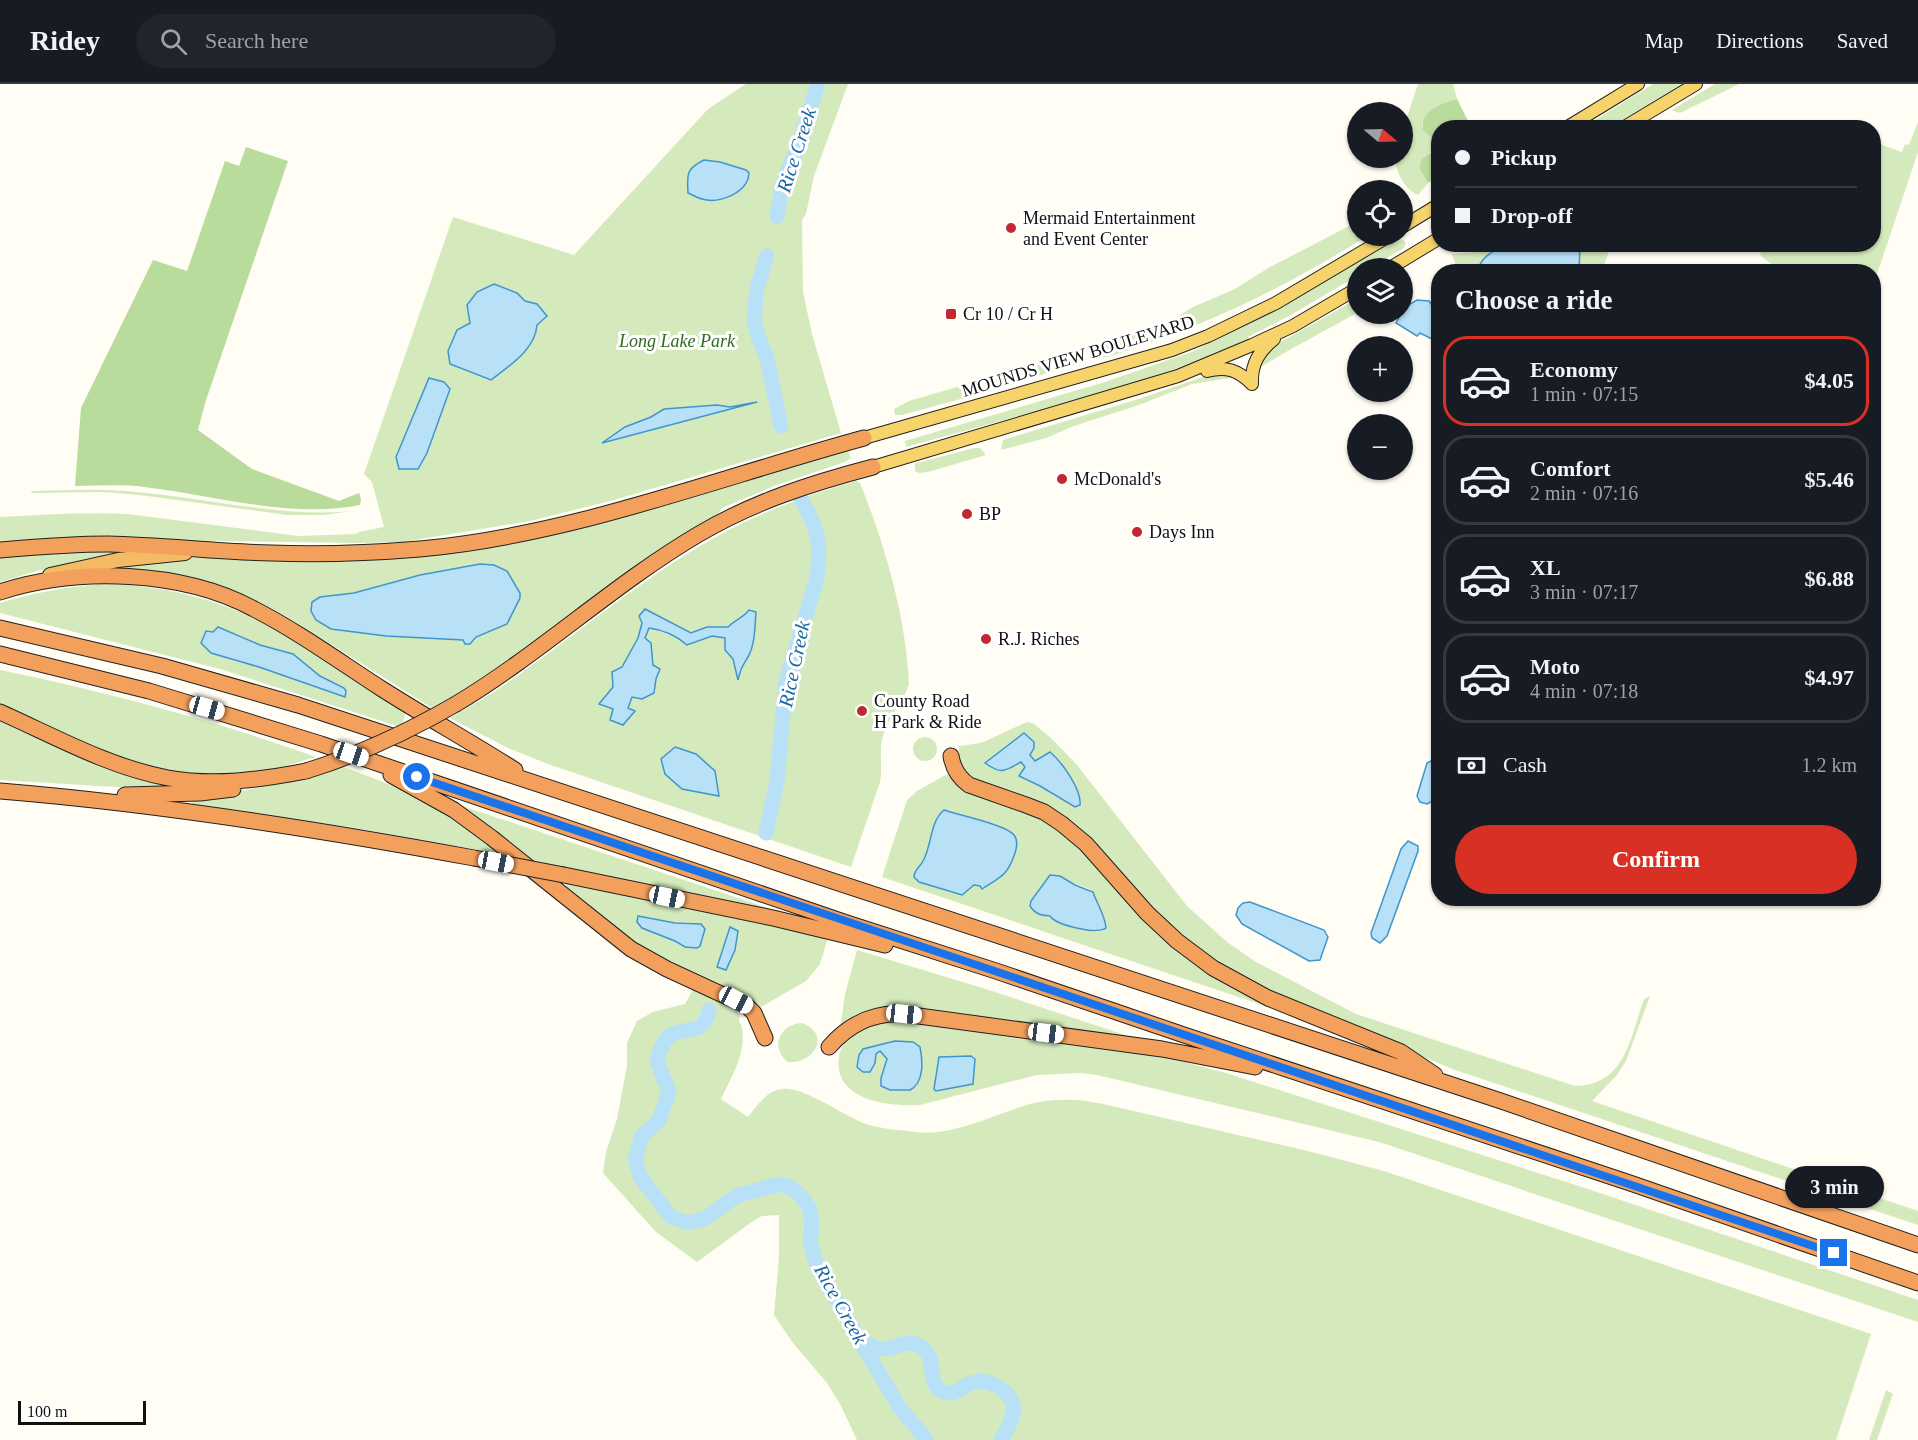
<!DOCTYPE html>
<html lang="en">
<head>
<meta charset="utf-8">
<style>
  :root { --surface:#171b24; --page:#20242c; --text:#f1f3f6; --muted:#9ea1a6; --line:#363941; --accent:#d93025 }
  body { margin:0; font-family:"Times New Roman",serif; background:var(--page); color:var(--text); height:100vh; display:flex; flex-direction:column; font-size:22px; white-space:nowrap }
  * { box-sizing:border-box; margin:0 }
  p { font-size:20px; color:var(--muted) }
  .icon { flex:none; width:33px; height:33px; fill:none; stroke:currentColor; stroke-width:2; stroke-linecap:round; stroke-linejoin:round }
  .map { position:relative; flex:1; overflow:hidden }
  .sheet { position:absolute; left:1431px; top:180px; width:450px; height:642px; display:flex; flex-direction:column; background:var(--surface); border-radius:24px; box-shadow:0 2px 4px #0004 }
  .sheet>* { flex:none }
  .hud { position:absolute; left:1431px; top:36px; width:450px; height:132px; border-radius:24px; box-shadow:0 2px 4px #0004; display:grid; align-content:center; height:132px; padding:0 24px; background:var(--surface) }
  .needle { width:39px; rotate:109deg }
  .buttons { position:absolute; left:1347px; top:18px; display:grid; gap:12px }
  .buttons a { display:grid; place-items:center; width:66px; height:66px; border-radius:50%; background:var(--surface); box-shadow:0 2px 4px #0004; font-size:30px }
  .scale { position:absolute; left:18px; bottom:15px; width:128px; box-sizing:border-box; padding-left:6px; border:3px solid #101010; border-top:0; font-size:16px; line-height:21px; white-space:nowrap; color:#101010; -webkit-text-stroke:4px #fff; paint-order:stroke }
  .end { position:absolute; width:27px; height:27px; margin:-14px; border:8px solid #1a73e8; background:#fff; box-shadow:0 0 0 3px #fff }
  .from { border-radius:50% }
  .bubble { position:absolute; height:42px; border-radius:21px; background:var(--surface); box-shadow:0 2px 4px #0004; font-size:20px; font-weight:600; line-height:42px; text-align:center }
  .car { position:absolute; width:18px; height:36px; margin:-18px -9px; border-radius:8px; box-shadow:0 0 4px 2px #0007; background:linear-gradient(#fff 24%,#345 0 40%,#fff 0 76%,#345 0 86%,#fff 0) }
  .hud b { display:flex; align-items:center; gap:21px; height:57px; font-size:22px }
  .hud b+b { border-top:2px solid var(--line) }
  .hud i { width:15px; height:15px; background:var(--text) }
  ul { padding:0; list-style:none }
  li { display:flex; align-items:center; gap:18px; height:90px; margin:0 12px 9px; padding:0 12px; border:3px solid var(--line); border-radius:24px }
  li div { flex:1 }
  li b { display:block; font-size:22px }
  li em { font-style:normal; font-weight:600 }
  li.on { border-color:var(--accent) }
  li>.icon { width:54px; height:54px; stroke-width:1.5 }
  h2 { padding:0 24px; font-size:27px; line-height:72px }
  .pay { display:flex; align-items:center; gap:15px; height:66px; padding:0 24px; font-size:22px }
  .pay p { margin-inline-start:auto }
  .action { display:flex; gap:12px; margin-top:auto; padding:12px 24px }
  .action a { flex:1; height:69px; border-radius:36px; background:var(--accent); color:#fff; font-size:24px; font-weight:600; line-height:69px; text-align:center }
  header { display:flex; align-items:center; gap:36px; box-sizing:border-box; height:84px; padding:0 30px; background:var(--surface); border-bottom:2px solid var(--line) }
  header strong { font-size:28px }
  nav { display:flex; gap:33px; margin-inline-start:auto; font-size:21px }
  .search { width:420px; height:54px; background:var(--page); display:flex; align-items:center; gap:15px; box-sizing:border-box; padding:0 21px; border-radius:33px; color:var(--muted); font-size:22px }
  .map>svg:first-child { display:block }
  .green { fill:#d5eabc; fill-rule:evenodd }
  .forest { fill:#b9db9c }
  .water { fill:#b8e0f6; stroke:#3f96cd; stroke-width:1.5 }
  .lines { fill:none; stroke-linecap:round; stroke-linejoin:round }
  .river { stroke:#b8e0f6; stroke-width:15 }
  .primary-casing { stroke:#212121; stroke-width:14 }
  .trunk-casing { stroke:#212121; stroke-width:16 }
  .motorway-casing { stroke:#212121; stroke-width:17 }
  .primary { stroke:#f7d36b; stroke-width:12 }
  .trunk { stroke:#f5ba64; stroke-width:14 }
  .motorway { stroke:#f3a05d; stroke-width:15 }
  .motorway-bridge-casing { stroke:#212121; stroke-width:17; stroke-linecap:butt }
  .motorway-bridge { stroke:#f3a05d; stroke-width:15 }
  .route { stroke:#1a73e8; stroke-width:8 }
  .poi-dot { fill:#c12831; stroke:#fff; stroke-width:2 }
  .labels { text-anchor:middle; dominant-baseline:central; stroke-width:6; stroke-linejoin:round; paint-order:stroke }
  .poi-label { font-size:18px; fill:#101010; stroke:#fff; text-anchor:start }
  .park-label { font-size:18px; font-style:italic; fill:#306920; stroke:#fff }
  .street-label { font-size:18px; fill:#101010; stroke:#fff }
  .water-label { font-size:20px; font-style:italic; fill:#1868a3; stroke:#fff }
</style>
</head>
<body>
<header>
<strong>Ridey</strong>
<div class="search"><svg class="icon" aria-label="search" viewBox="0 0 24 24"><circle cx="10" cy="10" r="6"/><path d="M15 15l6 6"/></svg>Search here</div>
<nav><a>Map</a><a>Directions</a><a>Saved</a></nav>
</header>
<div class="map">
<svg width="1918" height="1356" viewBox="0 0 1918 1356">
  <rect width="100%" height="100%" fill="#fffdf4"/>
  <path class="green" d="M746 0H848L814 92 806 130 802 136 803 208 812 250 841 349 614 416 530 437 403 458 360 459 147 456 0 461V433C42 431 85 428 128 430L298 452 356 450 359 448 384 443 372 398 364 390 453 133 574 171 708 25Z
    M1418 0H1453L1457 15C1440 20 1426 24 1422 43L1433 54C1434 72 1424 70 1419 84L1428 99 1418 111C1404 105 1396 88 1395 74H1402L1403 45Z
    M1653 0H1682L1611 43H1584Z
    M1715 0H1739L1680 29 1672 26Z
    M1918 38V68L1874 199V188L1788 187 1774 182 1761 172 1758 161 1874 160V58L1902 68 1905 60 1909 61Z
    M1357 138 1358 152H1367C1283 205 1203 243 1108 273H1103L1097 263 1162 242 1193 223 1235 205 1270 183Z
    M1403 156 1406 159 1404 164 1369 184H1358L1357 192 1289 232 1248 253 1249 256 1198 278 1096 311 906 363 905 357 1105 298 1194 267 1391 160Z
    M1494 161H1505C1493 168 1482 173 1477 187H1458L1452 170 1477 168Z
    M1580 161H1611L1602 187 1579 188Z
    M1357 215V229L1291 265 1259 284V278L1272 263Z
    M1084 267V276L1082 279 1002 302 995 298 992 293Z
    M1217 288 1236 293 1192 300 1139 321 1074 342 1046 354 1001 366 1003 356 1142 314Z
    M981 296 975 311 902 331H895L894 325 909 317Z
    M974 364H980L986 371 928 388 919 389 915 387V380L917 379Z
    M848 366 851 374 845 378 774 402 722 424 719 429C621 491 533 567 432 624L294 537 257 517 201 496 152 487 118 485V479L206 473 373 475 436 471 473 466 536 453ZM480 480 520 514 507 540 475 553 465 560 463 556 386 552 331 545 320 513 354 509 419 491Z
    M856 397 860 399C885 461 906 533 909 600 903 620 887 634 882 655 879 669 883 684 880 698L851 783 548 680 508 664 450 634C468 623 487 613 504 601 578 551 645 490 725 448 766 426 811 410 856 397Z
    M73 406C128 404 181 413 234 421 275 426 317 432 358 426L324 431H287L140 411 103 408 31 409 32 407Z
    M130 467C85 473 43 485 0 498V470Z
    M107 500C166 502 218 515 270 542L406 627 403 639 397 642 220 585 0 529V519C36 508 70 502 107 500ZM218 543 260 561 293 570 320 592 344 604 340 611 259 583 231 576 201 559 206 547 213 548Z
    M0 586C107 608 213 636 316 673L268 687 196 692 135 681 0 624Z
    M0 633 179 699 167 706 0 696Z
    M1027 638 1034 640 1052 655 1077 681 1187 822 1227 858 1256 878 1356 930 1575 1002C1626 1001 1630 954 1644 915L1650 912 1626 977 1617 991 1592 1017 1918 1127V1141L1455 986 1244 898 1177 853 1088 756 970 696 958 676 959 662 981 659ZM1024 650 1032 669 1030 671 1035 677 1045 670 1061 679 1081 717 1055 710 1019 692 1025 683 1021 678 1006 687 995 686Z
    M913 665a12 12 0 1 1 24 0a12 12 0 1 1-24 0Z
    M342 682 429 716 498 764 494 769 361 745 192 720 193 715 284 699Z
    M951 688 1063 746 1133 821 1270 919 1268 923 882 793 907 716 917 707ZM946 727 992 739 1012 748C1020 782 1007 789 982 805L980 802 915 787C929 772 931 752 937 733ZM1069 797C1076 801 1085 802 1091 806 1096 810 1095 814 1096 819 1100 829 1108 834 1104 846 1088 854 1046 830 1030 822L1034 812Z
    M450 718 783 829 770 828 525 775Z
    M567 800 696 824 828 854 820 880 806 897 761 923 748 912 674 879 635 858 613 844 563 805ZM638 833 675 839 689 838 682 863 675 857 642 844ZM730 844 738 847 735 866 726 885 719 879V876Z
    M857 866 989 906 1131 953 1130 957 898 923 840 946 845 910Z
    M694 903 732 920 740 932 739 938 741 940C748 967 732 992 721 1015L748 1033C757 1022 766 1007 782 1005 802 1001 844 1032 866 1040 882 1045 899 1046 916 1048 952 1053 995 1030 1030 1020 1055 1014 1079 1015 1103 1020L1308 1067 1384 1087 1871 1250 1836 1356H857L840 1320 827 1299 793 1259 774 1231 779 1173V1131L762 1132 753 1137 697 1178 656 1148 603 1089 606 1068 617 1035 627 982V959L637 937 653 928 685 920Z
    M904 935 1161 972 1226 989 1585 1104 1918 1216V1238L1379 1058 1097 991 1080 989 1037 991 920 1021C890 1023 833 1017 839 974 840 961 851 948 863 942 871 937 894 937 904 935ZM870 962 921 969 920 996 881 994 887 975 880 967 878 968 875 973ZM938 975H975L934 1005 938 986Z
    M802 939C832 950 814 980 788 978 769 964 780 940 802 939Z
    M1886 1306 1893 1310 1877 1356H1869Z"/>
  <path class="forest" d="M1457 15 1471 43 1438 44V92L1428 99 1419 84 1422 75 1432 68 1433 55 1423 46C1420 26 1442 19 1457 15Z
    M246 63 288 77 206 316 198 346 252 385 339 417 359 409 361 415 360 421C291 435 213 411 144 403 121 400 98 402 75 402L81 324 153 176 187 187 225 77 239 82Z"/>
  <path class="water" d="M704 76 720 78 746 86 749 89C748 109 719 120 702 115 697 114 693 111 688 109 687 90 686 85 704 76Z
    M1505 161H1580L1579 187H1477C1482 172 1492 168 1505 161Z
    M494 200 517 209 525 217 537 220 547 232 537 241C535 266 510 281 491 296L450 280 448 267 457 246 470 239 467 221 477 208Z
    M1417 216 1429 217 1438 230V256L1432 255 1420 249 1417 252 1396 239 1405 223Z
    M429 294 444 298 450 305 427 369 418 385H399L396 373Z
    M757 318 602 359 625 343 651 333 664 325 717 321 730 323Z
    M480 480 494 481 507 487 520 509V514L507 540 476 553 470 560H465L463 556 386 552 331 545 316 536 311 527 312 518 320 513 354 509 420 491Z
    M645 525 691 549 707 543H728C736 535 743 534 749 526L756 528C755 542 755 561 748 573 742 583 741 584 738 596L733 575 725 566V554L712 552 687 561C676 551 664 546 649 544L645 554 651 559 653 581 660 585 656 595 654 609 642 615 632 613 628 624 635 627 623 641 610 636 613 625 599 620 613 603 612 588 622 583 638 554 642 539 639 532Z
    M218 543 260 561 293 570 320 592 344 604 346 607 345 613 259 583 211 569 201 559 206 547 213 548Z
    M1024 649 1034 658V664L1030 671 1035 677 1050 668C1062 678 1082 706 1080 721L1075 723 1040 702 1019 692 1025 683 1021 678C1005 687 1002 691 985 679Z
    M675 663 696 670 715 687 719 712 682 705 665 690 661 675Z
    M1433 676H1438V708L1435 716 1427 720 1420 718 1417 712 1427 679Z
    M944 726C958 731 1007 741 1014 751 1018 756 1017 763 1015 769 1007 793 1000 793 982 805L980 802 974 801 962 811 919 798 914 793C914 786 920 783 923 777 932 761 930 737 944 726Z
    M1408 757 1418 762V767L1387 852 1380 859 1372 854 1371 849 1401 765Z
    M1050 791 1060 792 1075 801 1093 808C1097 820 1105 831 1106 844 1096 851 1056 841 1050 832 1041 831 1036 831 1030 822L1031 817Z
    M1250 818 1324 846 1328 853 1320 876 1309 877 1242 840 1236 831 1238 824 1243 819Z
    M638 832 675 839 701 840 705 845 700 862 697 864 685 863 675 857 642 844 637 838Z
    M730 843 738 847 735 866 726 886 717 883Z
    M895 957 913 958 920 963C923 978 924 999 910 1006H890L881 1002V994L887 975 880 967 876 970 875 979 870 988H863L857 983 859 971 863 965Z
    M971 972 975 975 973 1000 936 1007 934 1005 939 973Z"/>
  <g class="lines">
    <path class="river" d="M777 132 782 101 796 68 818 0
      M767 172 757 204 754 236 758 252 767 275 781 342
      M766 749 777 697 786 597 817 494C821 459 819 446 801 415
      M709 926C704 952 688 942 671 951 662 956 660 968 657 977L669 1008 659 1036 642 1052 635 1075 641 1094 671 1133 688 1139 706 1134 736 1112 779 1100 792 1104 802 1113 810 1125 812 1145 810 1158 817 1183 899 1323 927 1356
      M859 1255C867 1260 875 1265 885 1265 900 1264 909 1252 924 1265 937 1276 926 1303 944 1308 956 1312 963 1301 974 1298 983 1296 992 1299 1000 1304 1023 1319 1012 1337 1001 1356"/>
    <defs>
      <path id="primary" d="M1566 44 1638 0
        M1623 44 1696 0
        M1402 143 1438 121
        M1390 184 1438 155
        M1207 287C1226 282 1238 286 1252 300
        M1252 300C1251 280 1259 267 1274 255
        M864 354 1172 266 1208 252 1276 219 1389 152
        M873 383 1178 292 1252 261 1293 242 1358 204"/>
      <path id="trunk" d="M50 491 118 476 185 469"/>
      <path id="motorway" d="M0 466C36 463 72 460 108 460 163 461 217 468 271 469 321 471 371 469 420 465 573 451 717 394 864 354
        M0 508C77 483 182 486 254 525 299 548 340 578 382 605 426 633 471 658 515 686
        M0 544 162 582 298 621 1501 1017 1918 1161
        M0 570 149 607 321 660 847 839 996 887 1184 951 1630 1099 1918 1199
        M456 620C541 569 614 500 699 450 753 418 812 399 873 383
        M0 628C54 652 109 683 168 694 214 702 260 696 306 687
        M951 672C953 684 959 694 969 701L1026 721 1044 728 1062 740 1086 760 1147 829 1177 857 1213 884 1268 914 1401 968 1435 991
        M391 691 454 726 492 754 631 865 667 885 747 922 754 929 765 954
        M0 707C159 720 317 745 474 774
        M125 711 200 709 233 705
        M564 791 773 834 885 861
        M829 963C849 940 873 928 904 930L1162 965 1255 983"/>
    </defs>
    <use href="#primary" class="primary-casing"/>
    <use href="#trunk" class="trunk-casing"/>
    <use href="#motorway" class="motorway-casing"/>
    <use href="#primary" class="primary"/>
    <use href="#trunk" class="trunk"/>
    <use href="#motorway" class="motorway"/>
    <defs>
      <path id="motorway-bridge" d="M306 687C361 670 406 649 456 620
        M474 774 564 791"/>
    </defs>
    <use href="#motorway-bridge" class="motorway-bridge-casing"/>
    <use href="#motorway-bridge" class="motorway-bridge"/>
  </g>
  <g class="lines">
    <path class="route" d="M417 693C888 853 1362 1007 1834 1169"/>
  </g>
  <g class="poi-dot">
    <circle cx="1011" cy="144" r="6"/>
    <rect x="945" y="224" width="12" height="12" rx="3"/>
    <circle cx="1062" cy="395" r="6"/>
    <circle cx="967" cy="430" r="6"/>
    <circle cx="1137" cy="448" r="6"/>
    <circle cx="986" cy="555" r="6"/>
    <circle cx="862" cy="627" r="6"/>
  </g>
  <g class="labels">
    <g class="poi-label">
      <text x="1023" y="134">Mermaid Entertainment<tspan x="1023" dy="21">and Event Center</tspan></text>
      <text x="963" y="230">Cr 10 / Cr H</text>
      <text x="1074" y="395">McDonald's</text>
      <text x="979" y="430">BP</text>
      <text x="1149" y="448">Days Inn</text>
      <text x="998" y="555">R.J. Riches</text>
      <text x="874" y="617">County Road<tspan x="874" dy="21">H Park &amp; Ride</tspan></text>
    </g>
    <g class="park-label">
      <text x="677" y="257">Long Lake Park</text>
    </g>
    <g class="street-label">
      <text transform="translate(1078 272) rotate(-17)">MOUNDS VIEW BOULEVARD</text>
    </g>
    <g class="water-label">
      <text transform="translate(796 66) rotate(-72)">Rice Creek</text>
      <text transform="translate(794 580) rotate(-78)">Rice Creek</text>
      <text transform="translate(841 1220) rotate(61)">Rice Creek</text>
    </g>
  </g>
</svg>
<div class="buttons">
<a><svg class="needle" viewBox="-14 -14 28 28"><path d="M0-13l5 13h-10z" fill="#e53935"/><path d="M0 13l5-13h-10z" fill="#9ea1a6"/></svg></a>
<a><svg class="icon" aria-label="locate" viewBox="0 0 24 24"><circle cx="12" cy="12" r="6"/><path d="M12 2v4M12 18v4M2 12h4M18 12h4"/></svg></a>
<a><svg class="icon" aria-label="layers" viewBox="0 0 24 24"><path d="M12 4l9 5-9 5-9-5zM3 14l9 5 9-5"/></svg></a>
<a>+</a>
<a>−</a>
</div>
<div class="scale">100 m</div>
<i class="end from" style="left:417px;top:693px"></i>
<i class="end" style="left:1834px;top:1169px"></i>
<div class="bubble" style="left:1785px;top:1082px;width:99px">3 min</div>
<i class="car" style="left:207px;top:624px;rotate:106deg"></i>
<i class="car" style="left:351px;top:670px;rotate:109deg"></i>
<i class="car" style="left:496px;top:778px;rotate:101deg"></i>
<i class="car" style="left:667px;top:813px;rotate:102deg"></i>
<i class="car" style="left:736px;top:916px;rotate:118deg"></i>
<i class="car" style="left:904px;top:930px;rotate:96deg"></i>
<i class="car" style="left:1046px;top:949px;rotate:97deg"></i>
<div class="hud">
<b><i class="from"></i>Pickup</b>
<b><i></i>Drop-off</b>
</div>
<section class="sheet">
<h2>Choose a ride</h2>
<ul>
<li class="on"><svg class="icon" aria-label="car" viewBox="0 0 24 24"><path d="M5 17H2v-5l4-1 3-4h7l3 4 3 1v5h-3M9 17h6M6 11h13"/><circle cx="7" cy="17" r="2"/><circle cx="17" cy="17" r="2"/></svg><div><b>Economy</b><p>1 min · 07:15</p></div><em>$4.05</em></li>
<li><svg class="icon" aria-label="car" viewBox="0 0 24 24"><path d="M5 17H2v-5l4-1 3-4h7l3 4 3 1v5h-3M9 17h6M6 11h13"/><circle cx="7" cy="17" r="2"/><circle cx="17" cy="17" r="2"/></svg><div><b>Comfort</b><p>2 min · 07:16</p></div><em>$5.46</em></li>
<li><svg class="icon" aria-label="car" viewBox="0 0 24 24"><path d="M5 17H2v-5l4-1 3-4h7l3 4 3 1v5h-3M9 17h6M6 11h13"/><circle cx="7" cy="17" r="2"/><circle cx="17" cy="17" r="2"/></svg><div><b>XL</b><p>3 min · 07:17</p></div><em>$6.88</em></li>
<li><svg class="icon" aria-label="car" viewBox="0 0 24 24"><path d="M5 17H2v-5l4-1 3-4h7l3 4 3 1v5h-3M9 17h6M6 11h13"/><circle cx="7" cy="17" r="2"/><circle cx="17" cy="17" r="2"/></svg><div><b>Moto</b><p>4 min · 07:18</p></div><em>$4.97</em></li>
</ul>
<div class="pay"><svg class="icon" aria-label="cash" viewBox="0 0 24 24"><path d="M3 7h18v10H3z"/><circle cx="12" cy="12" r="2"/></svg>Cash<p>1.2 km</p></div>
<div class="action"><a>Confirm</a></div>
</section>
</div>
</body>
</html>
